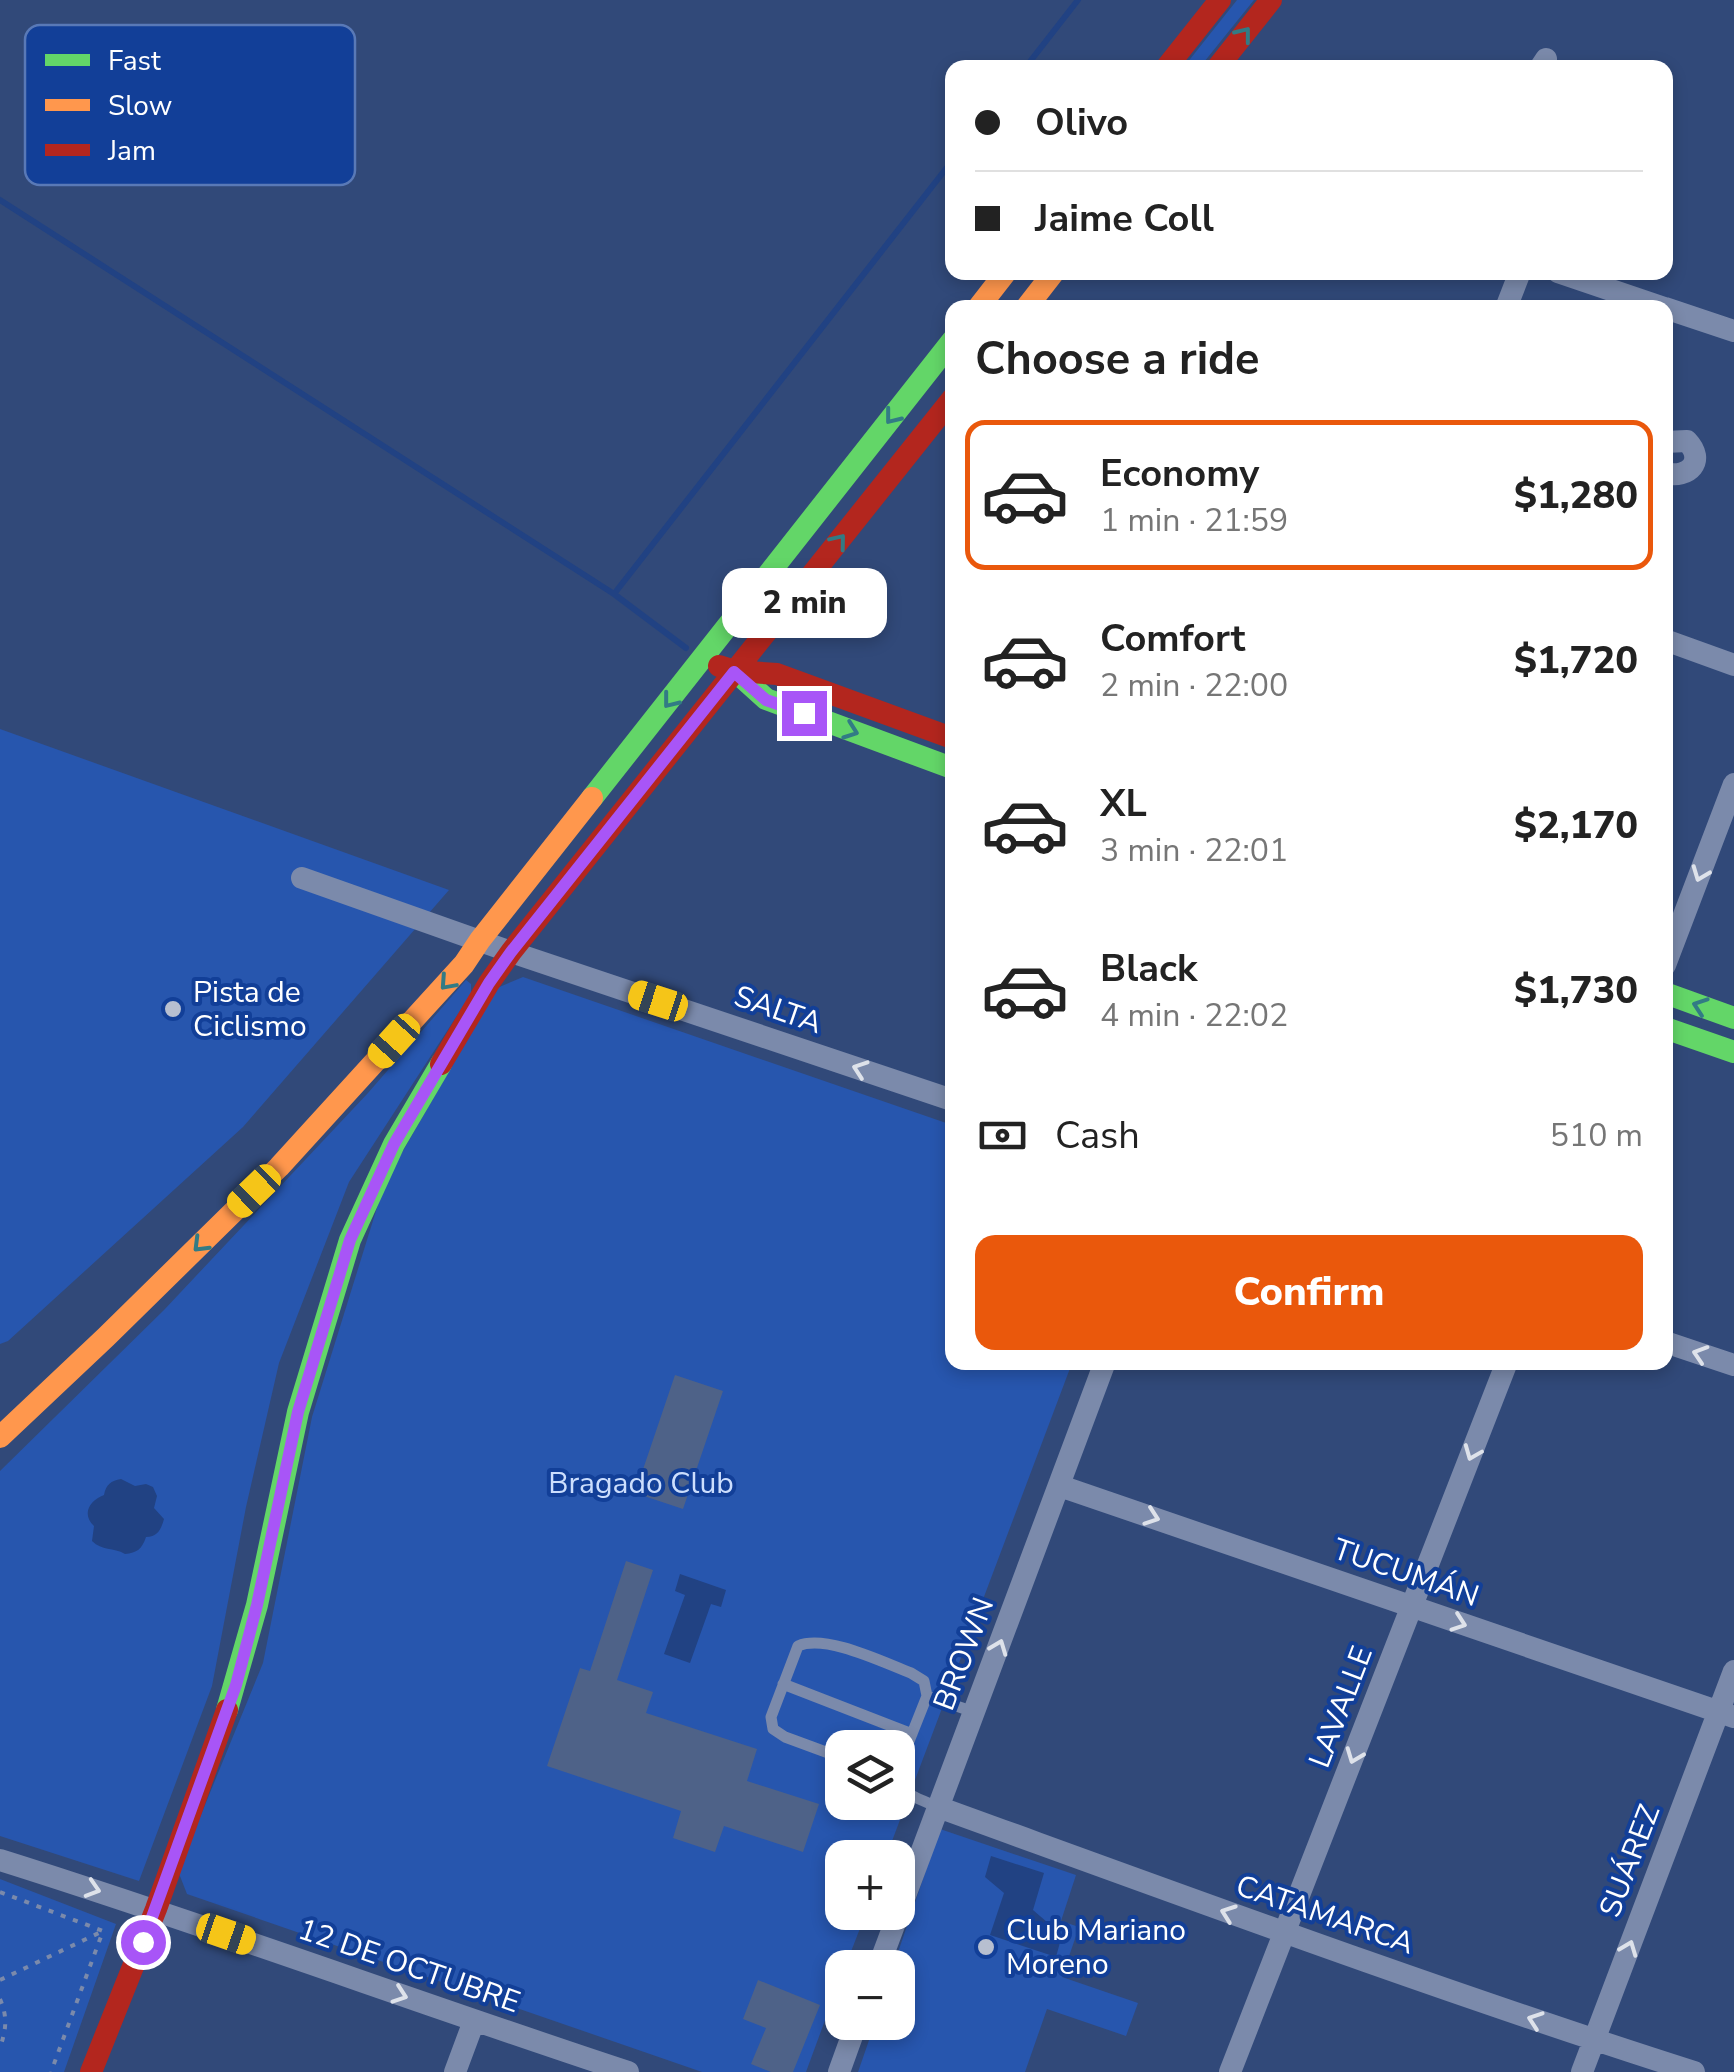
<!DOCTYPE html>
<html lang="en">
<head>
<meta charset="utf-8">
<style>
  :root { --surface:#fff; --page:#f6f6f6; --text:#222; --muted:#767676; --line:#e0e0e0; --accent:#ea580c }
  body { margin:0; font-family:"Nunito Sans",sans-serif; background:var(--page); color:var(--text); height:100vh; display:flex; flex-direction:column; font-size:38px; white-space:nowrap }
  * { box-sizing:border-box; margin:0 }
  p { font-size:32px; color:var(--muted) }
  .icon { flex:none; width:55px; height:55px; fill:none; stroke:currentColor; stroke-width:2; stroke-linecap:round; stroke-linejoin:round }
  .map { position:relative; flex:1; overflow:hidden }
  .panel { position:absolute; left:945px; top:300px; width:728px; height:1070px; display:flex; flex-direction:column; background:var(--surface); border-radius:20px; box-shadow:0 5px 15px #0003 }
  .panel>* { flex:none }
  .guide { position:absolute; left:945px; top:60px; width:728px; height:220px; border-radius:20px; box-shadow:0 5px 15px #0003; display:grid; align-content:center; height:220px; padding:0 30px; background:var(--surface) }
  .tools { position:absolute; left:825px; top:1730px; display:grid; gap:20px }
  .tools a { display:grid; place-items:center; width:90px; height:90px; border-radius:20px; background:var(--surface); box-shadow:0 5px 15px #0003; font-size:50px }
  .end { position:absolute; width:45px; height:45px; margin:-22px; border:12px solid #a855f7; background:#fff; box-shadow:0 0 0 5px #fff }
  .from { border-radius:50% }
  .bubble { position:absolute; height:70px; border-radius:20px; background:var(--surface); box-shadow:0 5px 15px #0003; font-size:32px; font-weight:800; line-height:70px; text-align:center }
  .car { position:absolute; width:30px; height:60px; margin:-30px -15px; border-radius:12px; box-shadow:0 0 8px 2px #0007; background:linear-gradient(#f5c518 24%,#345 0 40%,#f5c518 0 76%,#345 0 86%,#f5c518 0) }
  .guide b { display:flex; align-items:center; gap:35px; height:95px; font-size:38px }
  .guide b+b { border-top:2px solid var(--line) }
  .guide i { width:25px; height:25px; background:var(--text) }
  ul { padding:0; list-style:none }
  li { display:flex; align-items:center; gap:30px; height:150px; margin:0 20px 15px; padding:0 10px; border:5px solid transparent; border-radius:20px }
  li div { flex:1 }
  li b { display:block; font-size:38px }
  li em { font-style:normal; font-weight:800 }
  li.active { border-color:var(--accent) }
  li>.icon { width:90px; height:90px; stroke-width:1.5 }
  h2 { padding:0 30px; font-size:45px; line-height:120px }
  .pay { display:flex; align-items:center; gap:25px; height:110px; padding:0 30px; font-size:38px }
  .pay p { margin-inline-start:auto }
  .action { display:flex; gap:20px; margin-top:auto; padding:20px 30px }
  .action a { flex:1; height:115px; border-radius:20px; background:var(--accent); color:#fff; font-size:40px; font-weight:800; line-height:115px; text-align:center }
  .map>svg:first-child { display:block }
  .green { fill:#2756ae; fill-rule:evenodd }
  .water { fill:#214283 }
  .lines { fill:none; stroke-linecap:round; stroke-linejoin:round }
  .stream { stroke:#214283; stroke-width:6 }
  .building { fill:#4e6288 }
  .path { stroke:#7b8aab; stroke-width:4; stroke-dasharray:5 8; stroke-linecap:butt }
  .lane { stroke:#7b8aab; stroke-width:11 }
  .street { stroke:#7b8aab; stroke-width:22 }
  .fast { stroke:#63d668; stroke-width:22 }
  .slow { stroke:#ff974d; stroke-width:22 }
  .jam { stroke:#b3261e; stroke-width:22 }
  .oneway { stroke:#327b85 }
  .oneway2 { stroke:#dee2ea }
  .route { stroke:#a855f7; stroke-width:12 }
  .poi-dot { fill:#b7bfd0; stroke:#123f98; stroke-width:4 }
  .labels { text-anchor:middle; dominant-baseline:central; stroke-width:8; stroke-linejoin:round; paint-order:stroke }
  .poi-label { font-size:30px; fill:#fff; stroke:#123f98; text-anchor:start }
  .street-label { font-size:30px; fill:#fff; stroke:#123f98 }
  .park-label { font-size:30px; fill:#ccdefd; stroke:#123f98 }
  .key { fill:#123f98; stroke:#5979b7; stroke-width:2.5 }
  .key-label { font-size:28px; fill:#fff }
</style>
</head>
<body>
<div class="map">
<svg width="1734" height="2072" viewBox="0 0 1734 2072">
  <rect width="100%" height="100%" fill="#314979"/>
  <path class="green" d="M1237 0H1254L1200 67 1183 68Z
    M0 729 449 890 243 1127 8 1341 0 1344Z
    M523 977 952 1125V1362L1072 1363 886 1857 842 1858V1912L866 1913 845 1967 842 1968V1974L806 2072H702L187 1894 178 1871 263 1663 312 1417 385 1182 497 988ZM842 1748H898V1802H842Z
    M466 980 471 984V994L349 1182 279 1363 246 1507 212 1686 139 1881 0 1836V1471L164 1310 368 1093Z
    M940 1829 1076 1875 1061 1921 1079 1927 1062 1977 1138 2003 1126 2036 1047 2009 1025 2072H858L875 2023 898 2022V1968L893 1967Z
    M0 1879 116 1924 64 2072H0Z"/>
  <path class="water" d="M121 1479 135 1486 146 1484 153 1487 157 1496 154 1508 164 1519C161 1529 158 1537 146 1537 142 1549 137 1553 125 1554 113 1547 102 1551 92 1541L94 1526C81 1514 90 1500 104 1495 106 1484 111 1481 121 1479Z
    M680 1574 726 1590 721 1607 711 1604 690 1663 664 1654 685 1595 675 1591Z
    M991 1856 1044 1873 1033 1910 1062 1935 1056 1957 990 1935 1004 1893 985 1877Z"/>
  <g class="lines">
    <path class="stream" d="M1025 68 1078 0
      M0 200 614 594 686 648
      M614 594 952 161"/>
  </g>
  <path class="building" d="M675 1375 723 1391 683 1509 635 1493Z
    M626 1561 653 1570 617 1680 653 1692 646 1713 757 1749 747 1781 819 1804 803 1852 724 1826 715 1852 673 1838 681 1811 547 1766 580 1668 590 1671Z
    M758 1980 820 2005 793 2072H771L751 2064 766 2028 743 2019Z"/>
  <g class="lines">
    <path class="path" d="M0 1892 103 1931 51 2072
      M0 1980 103 1931
      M0 1999C8 2018 6 2029 0 2048"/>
    <path class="lane" d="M783 1684 912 1734
      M842 1758 785 1737 773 1729 771 1717 798 1646C826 1634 882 1662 911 1673L924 1681 927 1696 974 1712
      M898 1769 927 1696
      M898 1783C905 1796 925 1801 938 1807"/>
    <path class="street" d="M1540 68 1546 59
      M1558 272 1664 308
      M1506 308 1520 272
      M1665 308 1734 331
      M1665 442 1687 441C1706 461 1689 479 1665 473
      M1665 640 1734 665
      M302 878 511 952 952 1100
      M1665 965 1734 784
      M1665 1342 1734 1365
      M1060 1486 1734 1717
      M938 1807C1189 1898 1440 1991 1694 2072
      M0 1860C211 1926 418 2003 628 2072
      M878 1968 1105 1362
      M455 2072 474 2021
      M839 2072 857 2022
      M1230 2072 1507 1362
      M1582 2072 1734 1671"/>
    <path class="fast" d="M735 671 766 699 952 768
      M592 798 952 341
      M1665 993 1734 1018
      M1665 1028 1734 1052
      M227 1710 257 1605 298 1412 350 1240 394 1144 441 1064"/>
    <path class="slow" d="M978 308 1006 272
      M1026 308 1054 272
      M0 1437 106 1337 279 1167 464 964 480 940 592 798"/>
    <path class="jam" d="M1166 68 1220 0
      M1217 68 1271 0
      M719 666 735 671 777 674 952 738
      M441 1064 489 983 511 952 952 399
      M91 2072 156 1909 227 1710"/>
  </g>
  <defs><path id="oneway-chevron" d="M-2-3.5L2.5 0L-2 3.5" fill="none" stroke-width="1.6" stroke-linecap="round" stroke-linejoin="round" transform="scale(2.5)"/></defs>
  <g class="oneway">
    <use href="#oneway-chevron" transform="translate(1244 34) rotate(-52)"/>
    <use href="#oneway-chevron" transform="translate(892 417) rotate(128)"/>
    <use href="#oneway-chevron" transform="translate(839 541) rotate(-51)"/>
    <use href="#oneway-chevron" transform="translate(670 701) rotate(128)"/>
    <use href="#oneway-chevron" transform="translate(851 731) rotate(20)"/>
    <use href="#oneway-chevron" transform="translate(447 983) rotate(132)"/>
    <use href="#oneway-chevron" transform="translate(1700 1006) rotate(-161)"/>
    <use href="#oneway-chevron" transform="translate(200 1245) rotate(135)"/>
  </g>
  <g class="oneway2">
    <use href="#oneway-chevron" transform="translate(1700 874) rotate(111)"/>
    <use href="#oneway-chevron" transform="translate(860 1069) rotate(-161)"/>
    <use href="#oneway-chevron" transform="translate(1700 1354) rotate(-162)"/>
    <use href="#oneway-chevron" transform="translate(1472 1453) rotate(112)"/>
    <use href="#oneway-chevron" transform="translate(1152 1517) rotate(19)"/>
    <use href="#oneway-chevron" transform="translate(1459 1623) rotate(19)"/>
    <use href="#oneway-chevron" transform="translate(999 1647) rotate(-69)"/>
    <use href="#oneway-chevron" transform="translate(1354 1756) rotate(111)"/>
    <use href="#oneway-chevron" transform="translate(93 1889) rotate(17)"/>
    <use href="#oneway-chevron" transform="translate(1228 1913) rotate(-160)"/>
    <use href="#oneway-chevron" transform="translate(1629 1948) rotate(-69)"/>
    <use href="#oneway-chevron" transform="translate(400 1995) rotate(19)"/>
    <use href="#oneway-chevron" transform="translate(1535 2020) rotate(-161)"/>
  </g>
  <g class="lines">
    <path class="route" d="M143 1942 236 1685 257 1605 298 1412 350 1240 394 1144 489 983 511 952 734 672 766 700 804 713"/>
  </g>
  <g class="poi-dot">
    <circle cx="173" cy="1009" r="10"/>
    <circle cx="986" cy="1947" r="10"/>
  </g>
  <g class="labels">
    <g class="poi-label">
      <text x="193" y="992">Pista de<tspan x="193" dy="34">Ciclismo</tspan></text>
      <text x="1006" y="1930">Club Mariano<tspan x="1006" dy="34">Moreno</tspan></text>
    </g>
    <g class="street-label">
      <text transform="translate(778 1010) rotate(19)">SALTA</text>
      <text transform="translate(1406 1573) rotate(19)">TUCUMÁN</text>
      <text transform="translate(964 1654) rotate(-69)">BROWN</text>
      <text transform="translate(1341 1707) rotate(-69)">LAVALLE</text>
      <text transform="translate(1630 1861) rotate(-69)">SUÁREZ</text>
      <text transform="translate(1325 1915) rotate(19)">CATAMARCA</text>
      <text transform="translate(409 1966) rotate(19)">12 DE OCTUBRE</text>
    </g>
    <g class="park-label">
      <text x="641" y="1483">Bragado Club</text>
    </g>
  </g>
  <rect x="25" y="25" width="330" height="160" rx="15" class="key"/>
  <rect x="45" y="54" width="45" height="12" fill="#63d668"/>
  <rect x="45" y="99" width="45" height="12" fill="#ff974d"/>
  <rect x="45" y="144" width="45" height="12" fill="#b3261e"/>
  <g class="key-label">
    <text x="108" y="70">Fast</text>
    <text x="108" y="115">Slow</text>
    <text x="108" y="160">Jam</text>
  </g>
</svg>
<div class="tools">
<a><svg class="icon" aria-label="layers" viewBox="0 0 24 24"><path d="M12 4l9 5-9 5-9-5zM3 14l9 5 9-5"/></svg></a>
<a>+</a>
<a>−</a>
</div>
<i class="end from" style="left:143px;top:1942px"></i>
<i class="end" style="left:804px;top:713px"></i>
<div class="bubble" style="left:722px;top:568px;width:165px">2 min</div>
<i class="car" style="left:658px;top:1001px;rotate:288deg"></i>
<i class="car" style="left:394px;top:1041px;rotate:222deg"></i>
<i class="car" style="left:254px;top:1191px;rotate:226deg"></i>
<i class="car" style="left:226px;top:1934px;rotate:109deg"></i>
<div class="guide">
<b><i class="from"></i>Olivo</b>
<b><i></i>Jaime Coll</b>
</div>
<section class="panel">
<h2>Choose a ride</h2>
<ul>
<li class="active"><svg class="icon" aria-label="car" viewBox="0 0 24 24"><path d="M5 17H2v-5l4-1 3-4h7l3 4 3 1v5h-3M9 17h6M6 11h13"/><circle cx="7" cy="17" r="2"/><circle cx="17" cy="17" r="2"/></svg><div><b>Economy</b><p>1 min · 21:59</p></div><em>$1,280</em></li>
<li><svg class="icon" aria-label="car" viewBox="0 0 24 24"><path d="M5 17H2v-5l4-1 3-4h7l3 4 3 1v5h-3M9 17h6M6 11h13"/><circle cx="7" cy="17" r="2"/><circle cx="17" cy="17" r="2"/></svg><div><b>Comfort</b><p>2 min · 22:00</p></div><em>$1,720</em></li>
<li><svg class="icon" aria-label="car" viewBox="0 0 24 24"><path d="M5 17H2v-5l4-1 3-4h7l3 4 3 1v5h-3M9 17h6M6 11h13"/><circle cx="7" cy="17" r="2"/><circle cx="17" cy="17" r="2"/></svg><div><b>XL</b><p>3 min · 22:01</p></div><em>$2,170</em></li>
<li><svg class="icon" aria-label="car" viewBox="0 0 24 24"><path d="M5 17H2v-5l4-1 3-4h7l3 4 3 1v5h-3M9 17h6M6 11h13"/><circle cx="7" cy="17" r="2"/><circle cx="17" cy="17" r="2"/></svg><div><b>Black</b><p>4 min · 22:02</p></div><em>$1,730</em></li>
</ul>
<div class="pay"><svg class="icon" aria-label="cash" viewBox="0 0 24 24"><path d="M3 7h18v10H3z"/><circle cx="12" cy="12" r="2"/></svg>Cash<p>510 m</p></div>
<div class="action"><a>Confirm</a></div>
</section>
</div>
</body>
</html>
